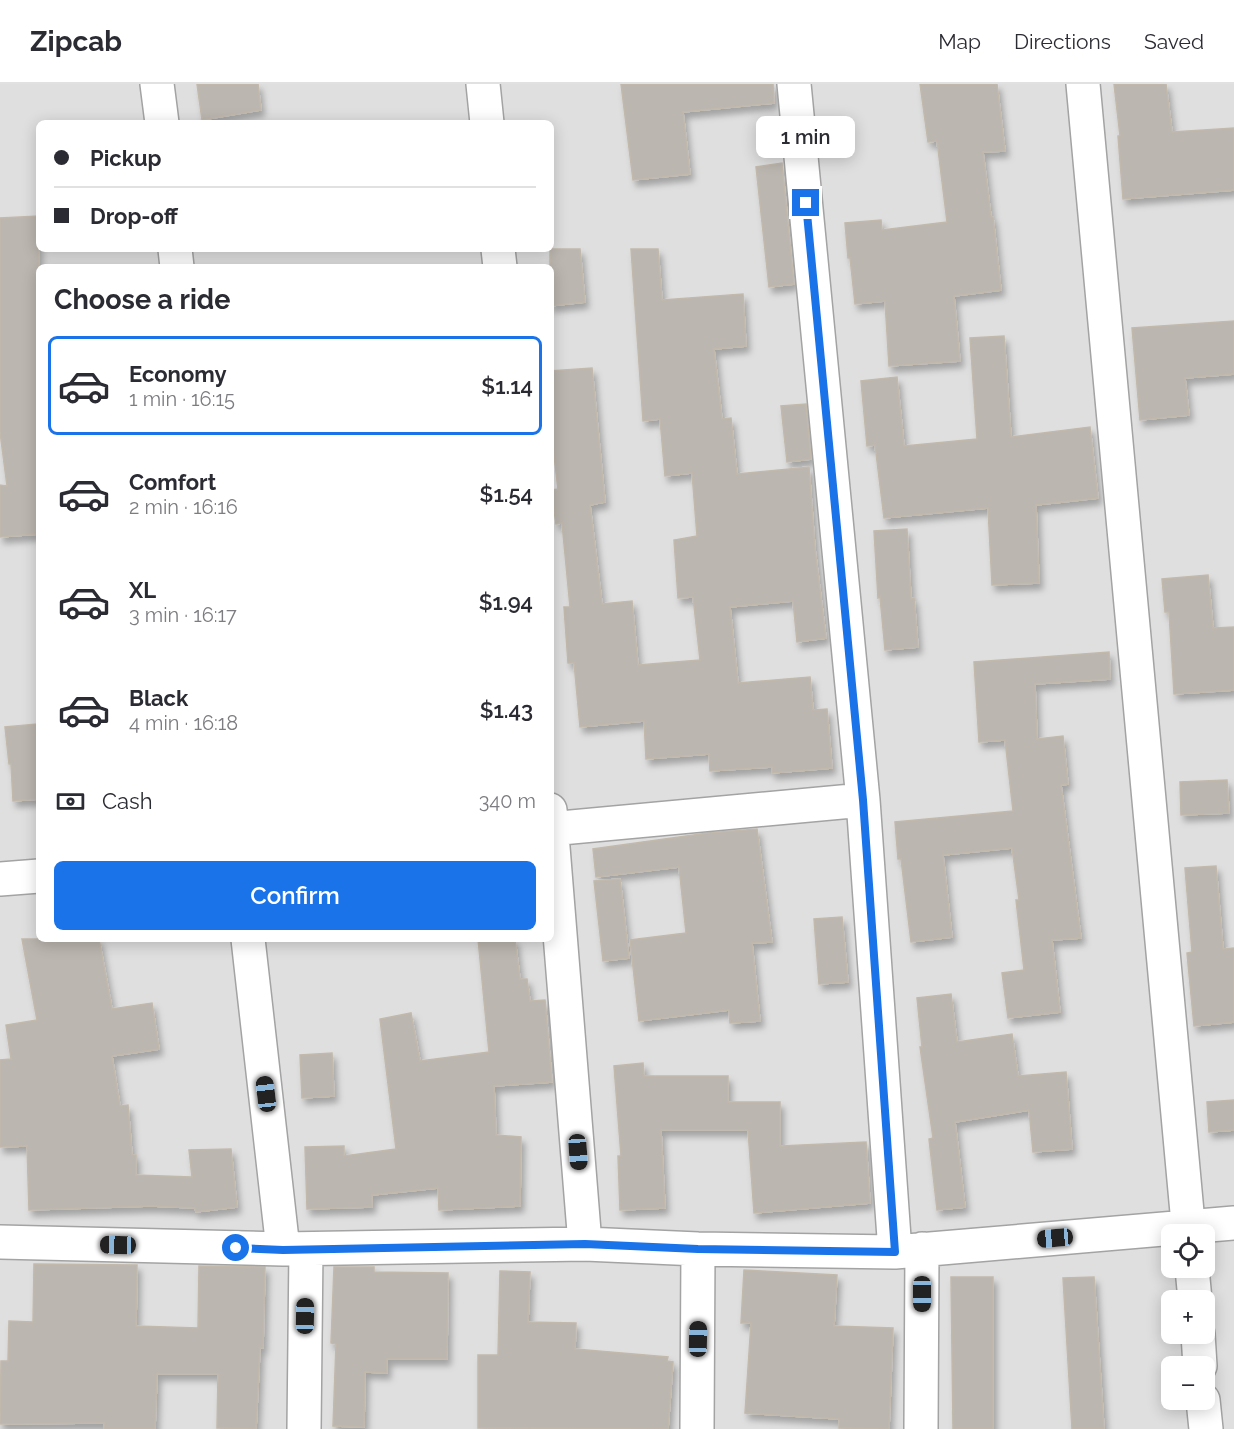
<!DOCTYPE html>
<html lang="en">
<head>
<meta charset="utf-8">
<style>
  :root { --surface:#fff; --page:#f2f2f3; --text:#2b2b33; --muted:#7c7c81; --line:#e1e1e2; --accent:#1a73e8 }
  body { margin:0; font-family:Raleway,sans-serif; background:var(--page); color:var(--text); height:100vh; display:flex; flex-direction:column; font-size:22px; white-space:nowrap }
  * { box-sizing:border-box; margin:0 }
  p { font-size:20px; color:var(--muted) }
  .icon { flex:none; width:33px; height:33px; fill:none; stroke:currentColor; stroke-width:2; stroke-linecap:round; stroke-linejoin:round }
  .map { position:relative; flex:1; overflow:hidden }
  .drawer { position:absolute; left:36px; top:180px; width:518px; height:678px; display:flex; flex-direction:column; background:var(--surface); border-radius:9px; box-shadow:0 3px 15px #0003 }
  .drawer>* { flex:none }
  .guide { position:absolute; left:36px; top:36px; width:518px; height:132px; border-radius:9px; box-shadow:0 3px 15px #0003; display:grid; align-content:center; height:132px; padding:0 18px; background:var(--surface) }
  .fabs { position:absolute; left:1161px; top:1140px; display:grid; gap:12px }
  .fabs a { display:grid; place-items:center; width:54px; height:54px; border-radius:9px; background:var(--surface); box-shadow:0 3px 15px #0003; font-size:30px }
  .end { position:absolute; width:27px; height:27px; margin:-14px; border:8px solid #1a73e8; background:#fff; box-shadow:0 0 0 3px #fff }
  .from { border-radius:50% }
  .bubble { position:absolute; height:42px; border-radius:9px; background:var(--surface); box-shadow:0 3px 15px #0003; font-size:20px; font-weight:600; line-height:42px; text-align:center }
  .car { position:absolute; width:18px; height:36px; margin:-18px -9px; border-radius:8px; box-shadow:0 0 4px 2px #0007; background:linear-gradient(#222 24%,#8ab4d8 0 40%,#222 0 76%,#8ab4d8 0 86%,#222 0) }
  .guide b { display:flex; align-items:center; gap:21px; height:57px; font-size:22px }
  .guide b+b { border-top:2px solid var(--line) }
  .guide i { width:15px; height:15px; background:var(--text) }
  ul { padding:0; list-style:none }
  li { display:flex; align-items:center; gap:18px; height:99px; margin:0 12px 9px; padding:0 6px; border:3px solid transparent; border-radius:9px }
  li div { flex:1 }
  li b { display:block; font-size:22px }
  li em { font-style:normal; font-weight:600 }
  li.selected { border-color:var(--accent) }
  li>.icon { width:54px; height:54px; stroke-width:1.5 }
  h2 { padding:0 18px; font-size:27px; line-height:72px }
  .pay { display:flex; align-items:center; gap:15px; height:66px; padding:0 18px; font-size:22px }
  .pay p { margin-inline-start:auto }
  .action { display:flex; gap:12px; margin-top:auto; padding:12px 18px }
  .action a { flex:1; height:69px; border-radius:9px; background:var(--accent); color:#fff; font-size:24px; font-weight:600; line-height:69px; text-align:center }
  header { display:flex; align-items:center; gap:36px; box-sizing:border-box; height:84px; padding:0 30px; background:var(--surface); border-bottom:2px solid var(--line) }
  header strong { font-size:28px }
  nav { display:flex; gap:33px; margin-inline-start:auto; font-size:21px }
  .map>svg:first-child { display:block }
  .residential { fill:#e0dfdf; fill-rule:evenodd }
  .building { fill:#bbb6af; stroke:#c2b9ad; stroke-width:1.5; filter:url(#shadow) }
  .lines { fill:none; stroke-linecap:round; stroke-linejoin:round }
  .minor-casing { stroke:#a3a3a3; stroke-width:36 }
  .minor { stroke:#fff; stroke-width:33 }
  .route { stroke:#1a73e8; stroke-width:8 }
</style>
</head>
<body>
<header>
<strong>Zipcab</strong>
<nav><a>Map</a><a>Directions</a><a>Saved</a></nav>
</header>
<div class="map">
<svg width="1234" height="1345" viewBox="0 0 1234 1345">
  <defs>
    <filter id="shadow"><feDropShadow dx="3.5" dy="6" stdDeviation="3" flood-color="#0004"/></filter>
  </defs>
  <rect width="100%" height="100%" fill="#f1f0e9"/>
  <path class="residential" d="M0 0H1234V1345H0ZM39 39H550V165H39ZM39 183H550V855H39ZM1172 1150H1204V1184H1172ZM1172 1216H1204V1250H1172ZM1172 1282H1204V1316H1172Z"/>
  <path class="building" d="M197 0H258L261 26 202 36Z
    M621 0H773L774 19 683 28 690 90 633 96Z
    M920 0H997L1005 67 983 68 991 133H993L1001 206 954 212 960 277 889 282 885 217 855 220 850 174H848L845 139 881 136 882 146 947 138 937 57 928 58Z
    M1114 0H1166L1172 48 1234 44V106L1123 115 1118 52H1120Z
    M782 79 794 200 769 203 756 83Z
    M39 132V450L0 453V401L7 402 0 348V134Z
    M550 165H580L585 218 550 222Z
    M631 165H658L662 216 743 210 746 262 714 265 722 335 731 334 737 390 809 383 815 465 826 554 797 558 793 517 730 523 738 599 810 593 813 626 827 625 832 684 772 689V683L710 687 709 670 646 675 644 637 580 643 574 579H568L564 523H570L562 439 556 440 551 406 558 405 550 338V287L592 284 605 418 590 421 602 520 632 517 638 581 700 576 693 513 678 514 674 456 697 452 692 389 665 392 660 335 643 337Z
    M1234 237V290L1185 294 1189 331 1140 336 1132 244Z
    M1004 252 1011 353 1090 343 1098 414 1036 421 1039 499 992 501 988 424 884 434 875 361 867 362 861 297 897 293 904 362 977 355 970 254Z
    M806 320 811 375 787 378 781 322Z
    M907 445 911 515 914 514 918 563 885 566 880 513 878 514 874 447Z
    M1208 491 1213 544 1234 543V606L1174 610 1169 528H1165L1162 495Z
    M1109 568 1110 595 1035 600 1037 655 1063 652 1068 700 1061 701 1081 854 1052 856 1060 928 1008 934 1002 889 1024 886 1016 816H1019L1012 764 943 771 952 853 911 858 901 775H898L895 738 1013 727 1005 656 979 658 974 578Z
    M37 640 39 666V715L13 717 11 680H9L5 643Z
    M1227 696 1229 729 1181 731 1180 698Z
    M757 745 772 858 752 859 760 937 730 939 729 926 639 937 630 856 686 849 679 783 596 793 593 765 708 749Z
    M1216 782 1223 865 1234 864V938L1194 942 1187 869 1192 868 1185 784Z
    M620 795 629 874 603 877 594 797Z
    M842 833 848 898 819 900 814 835Z
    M22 855H99L112 925 152 919 159 965 112 972 120 1022 128 1021 132 1071H136V1091L192 1093 189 1066 231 1065 237 1123 196 1128 195 1124 151 1122 29 1126 27 1062 0 1063V976L11 975 6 941 37 936Z
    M478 855H515L520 895H527L530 917 545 916 552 998 494 1002 496 1051 521 1053 520 1122 439 1126 438 1104 372 1111V1123L307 1125 305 1063 344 1062V1072L396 1065 380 935 411 929 420 977 489 968Z
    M951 910 957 958 1012 950 1018 992 1066 988 1072 1065 1033 1068 1029 1026 955 1038 965 1123 937 1126 929 1055 933 1054 920 963H922L917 914Z
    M332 969 334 1012 302 1014 300 971Z
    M643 979 644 992H728V1018H780V1062L866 1058 870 1119 754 1129 748 1046H661L665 1124 620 1126 618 1072H621L614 982Z
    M1234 1016V1046L1209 1048 1207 1018Z
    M34 1180 137 1181 136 1242 198 1244 199 1182 265 1183 263 1264H260L256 1345 217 1344 218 1290H157L155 1345H104V1339L0 1340 1 1277H8L9 1237 33 1238Z
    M334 1183H374V1188L448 1189 447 1275H387V1289L365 1288 364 1343 333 1342 336 1260 331 1259Z
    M744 1186 837 1191 834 1242 893 1244 889 1345 839 1344V1335L745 1329 751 1239H741Z
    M500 1187 530 1188 528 1238 576 1239 575 1265 668 1273 667 1277 673 1278 668 1345 478 1344V1271H498Z
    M951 1193H993V1345H953Z
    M1094 1193 1104 1345H1072L1063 1194Z"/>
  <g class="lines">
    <defs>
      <path id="minor" d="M157 0 162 39
        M483 0 487 39
        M794 0 863 716 895 1168
        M1083 0 1189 1150
        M175 165 177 183
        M498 165 500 183
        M550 726 585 1160
        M550 745 863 716
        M0 795 39 792
        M248 855 283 1165
        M0 1158 283 1165 585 1160 698 1165 895 1168 1234 1139
        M1192 1184 1195 1216
        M1198 1250 1200 1282
        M1203 1316 1206 1345
        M304 1345 306 1165
        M697 1345 698 1165
        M921 1345 922 1165"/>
    </defs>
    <use href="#minor" class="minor-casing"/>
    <use href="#minor" class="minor"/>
  </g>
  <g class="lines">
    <path class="route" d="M236 1164 283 1166 585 1160 698 1165 895 1168 863 716 806 119"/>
  </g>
</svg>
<div class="fabs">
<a><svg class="icon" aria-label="locate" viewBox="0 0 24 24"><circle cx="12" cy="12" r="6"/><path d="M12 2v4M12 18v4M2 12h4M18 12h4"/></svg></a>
<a>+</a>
<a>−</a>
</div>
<i class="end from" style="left:236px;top:1164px"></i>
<i class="end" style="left:806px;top:119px"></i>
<div class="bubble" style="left:756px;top:32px;width:99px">1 min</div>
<i class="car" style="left:266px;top:1010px;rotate:353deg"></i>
<i class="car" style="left:578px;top:1068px;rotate:176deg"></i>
<i class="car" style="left:1055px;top:1154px;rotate:265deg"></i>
<i class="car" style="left:118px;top:1161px;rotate:271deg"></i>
<i class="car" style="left:922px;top:1210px;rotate:180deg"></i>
<i class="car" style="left:305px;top:1232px;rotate:1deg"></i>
<i class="car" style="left:698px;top:1255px;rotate:1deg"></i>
<div class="guide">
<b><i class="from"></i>Pickup</b>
<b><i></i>Drop-off</b>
</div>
<section class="drawer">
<h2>Choose a ride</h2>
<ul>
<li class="selected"><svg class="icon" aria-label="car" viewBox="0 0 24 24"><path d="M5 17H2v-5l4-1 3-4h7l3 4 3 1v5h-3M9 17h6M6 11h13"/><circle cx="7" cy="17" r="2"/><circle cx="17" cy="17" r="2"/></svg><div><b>Economy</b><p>1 min · 16:15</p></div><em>$1.14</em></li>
<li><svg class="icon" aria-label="car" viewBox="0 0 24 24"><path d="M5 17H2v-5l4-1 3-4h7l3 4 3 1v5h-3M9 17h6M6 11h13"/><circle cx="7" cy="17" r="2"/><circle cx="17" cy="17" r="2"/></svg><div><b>Comfort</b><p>2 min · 16:16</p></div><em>$1.54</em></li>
<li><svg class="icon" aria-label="car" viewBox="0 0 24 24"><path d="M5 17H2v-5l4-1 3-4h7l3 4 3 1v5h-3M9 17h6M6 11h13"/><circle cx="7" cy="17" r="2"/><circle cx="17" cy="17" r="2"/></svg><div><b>XL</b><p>3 min · 16:17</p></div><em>$1.94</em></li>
<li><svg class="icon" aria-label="car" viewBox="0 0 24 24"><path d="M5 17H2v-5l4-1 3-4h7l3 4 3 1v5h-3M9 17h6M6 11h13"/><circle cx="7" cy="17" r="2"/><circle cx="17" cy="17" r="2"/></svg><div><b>Black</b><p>4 min · 16:18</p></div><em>$1.43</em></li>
</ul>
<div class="pay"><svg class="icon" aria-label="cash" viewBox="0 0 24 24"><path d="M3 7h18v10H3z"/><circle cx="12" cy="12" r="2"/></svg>Cash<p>340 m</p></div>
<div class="action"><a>Confirm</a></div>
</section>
</div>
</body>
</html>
